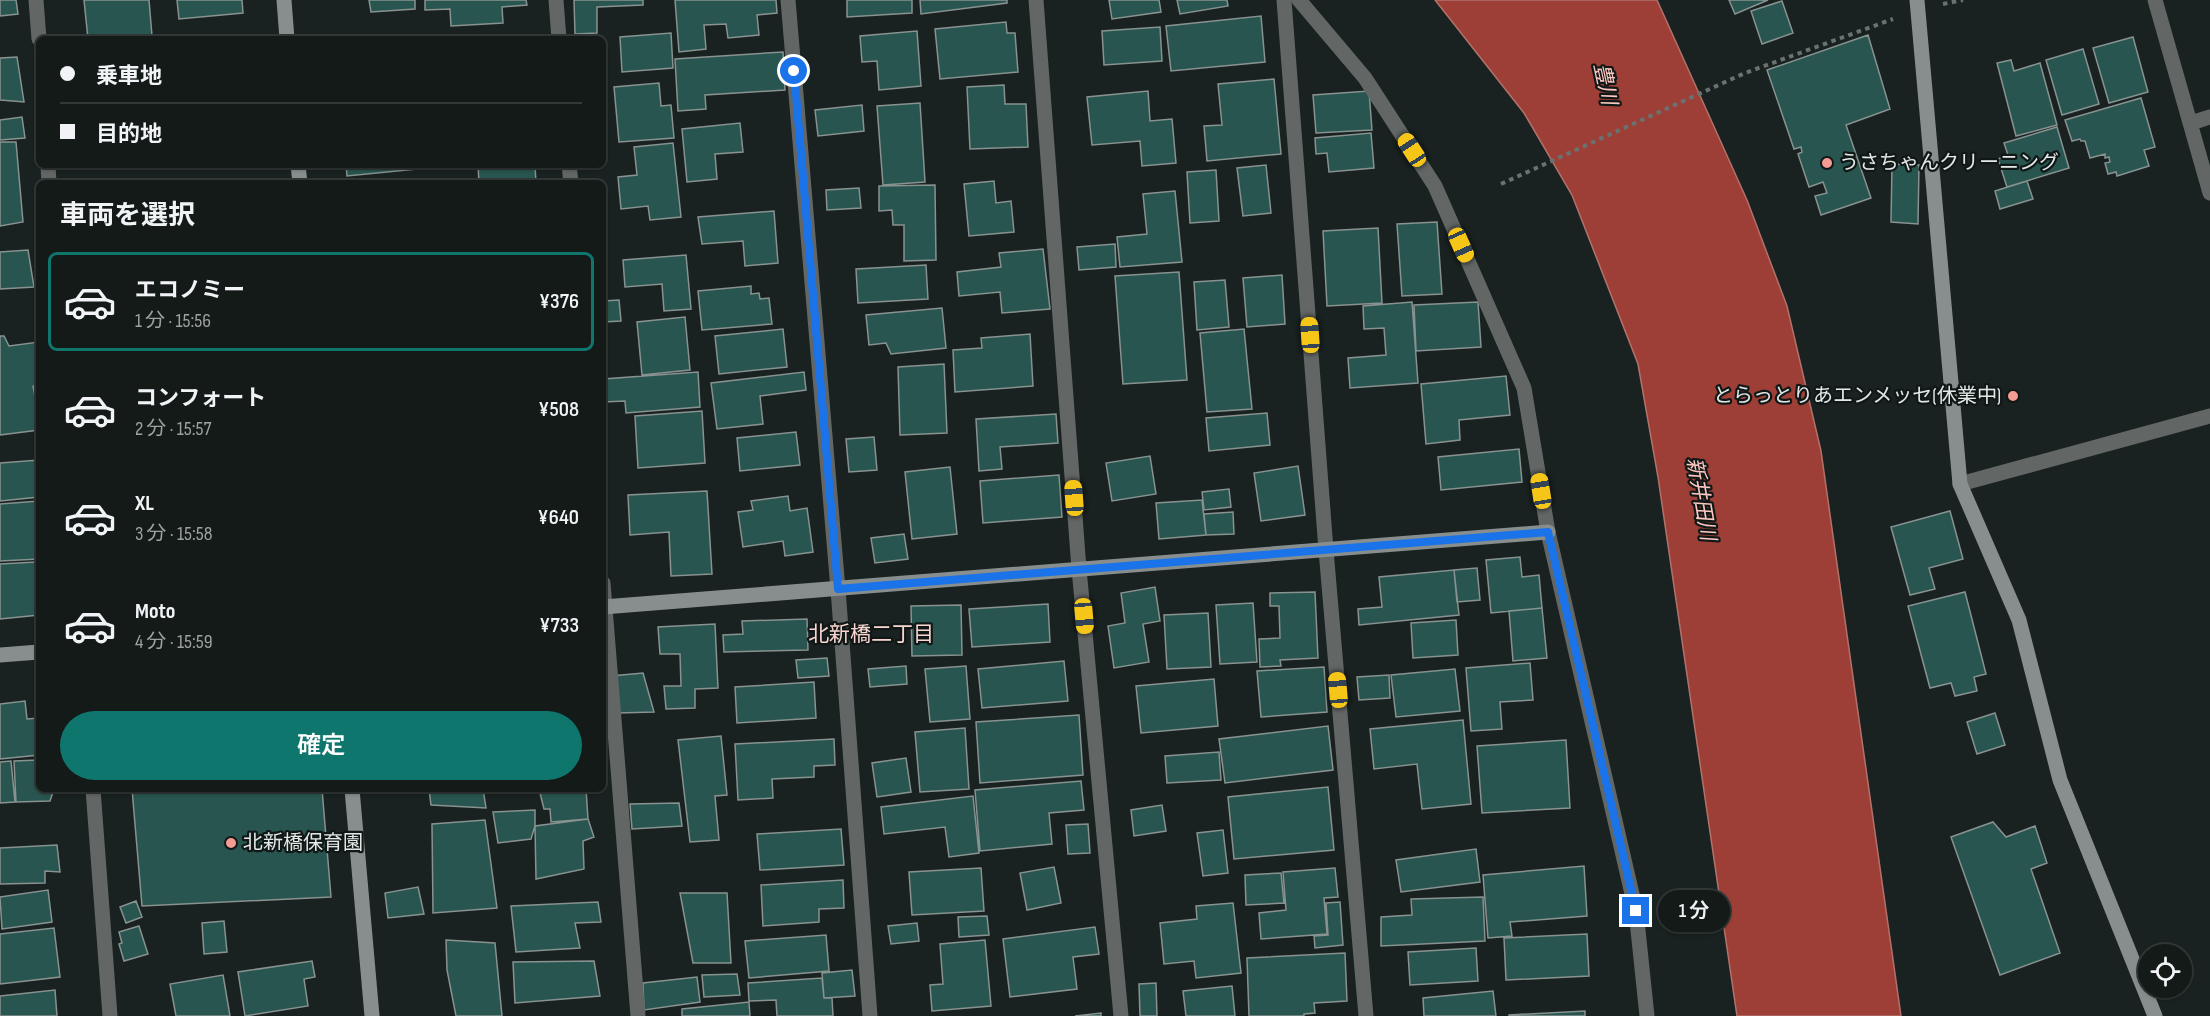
<!DOCTYPE html>
<html lang="ja">
<head>
<meta charset="utf-8">
<style>
  :root { --surface:#131a18; --page:#202725; --text:#f1f3f6; --muted:#9da1a2; --line:#323837; --accent:#0f766e }
  body { margin:0; font-family:"Sofia Sans Condensed","Noto Sans JP",sans-serif; background:var(--page); color:var(--text); height:100vh; display:flex; flex-direction:column; font-size:22px; white-space:nowrap }
  * { box-sizing:border-box; margin:0 }
  p { font-size:20px; color:var(--muted) }
  .icon { flex:none; width:33px; height:33px; fill:none; stroke:currentColor; stroke-width:2; stroke-linecap:round; stroke-linejoin:round }
  .map { position:relative; flex:1; overflow:hidden }
  .side { position:absolute; left:36px; top:180px; width:570px; height:612px; display:flex; flex-direction:column; background:var(--surface); border-radius:9px; box-shadow:0 2px 4px #0004,0 0 0 2px var(--line) }
  .side>* { flex:none }
  .hud { position:absolute; left:36px; top:36px; width:570px; height:132px; border-radius:9px; box-shadow:0 2px 4px #0004,0 0 0 2px var(--line); display:grid; align-content:center; height:132px; padding:0 24px; background:var(--surface) }
  .tools { position:absolute; left:2138px; top:944px; display:grid; gap:12px }
  .tools a { display:grid; place-items:center; width:54px; height:54px; border-radius:50%; background:var(--surface); box-shadow:0 2px 4px #0004,0 0 0 2px var(--line); font-size:30px }
  .end { position:absolute; width:27px; height:27px; margin:-14px; border:8px solid #1a73e8; background:#fff; box-shadow:0 0 0 3px #fff }
  .from { border-radius:50% }
  .bubble { position:absolute; height:42px; border-radius:21px; background:var(--surface); box-shadow:0 2px 4px #0004,0 0 0 2px var(--line); font-size:20px; font-weight:600; line-height:42px; text-align:center }
  .car { position:absolute; width:18px; height:36px; margin:-18px -9px; border-radius:8px; box-shadow:0 0 4px 2px #0007; background:linear-gradient(#f5c518 24%,#345 0 40%,#f5c518 0 76%,#345 0 86%,#f5c518 0) }
  .hud b { display:flex; align-items:center; gap:21px; height:57px; font-size:22px }
  .hud b+b { border-top:2px solid var(--line) }
  .hud i { width:15px; height:15px; background:var(--text) }
  ul { padding:0; list-style:none }
  li { display:flex; align-items:center; gap:18px; height:99px; margin:0 12px 9px; padding:0 12px; border:3px solid transparent; border-radius:9px }
  li div { flex:1 }
  li b { display:block; font-size:22px }
  li em { font-style:normal; font-weight:600 }
  li.on { border-color:var(--accent) }
  li>.icon { width:54px; height:54px; stroke-width:1.5 }
  h2 { padding:0 24px; font-size:27px; line-height:72px }
  .cta { display:flex; gap:12px; margin-top:auto; padding:12px 24px }
  .cta a { flex:1; height:69px; border-radius:36px; background:var(--accent); color:#fff; font-size:24px; font-weight:600; line-height:69px; text-align:center }
  .map>svg:first-child { display:block }
  .water { fill:#9e3f37; stroke:#b2726c; stroke-width:1.5 }
  .building { fill:#28554f; stroke:#889290; stroke-width:1.5 }
  .lines { fill:none; stroke-linecap:round; stroke-linejoin:round }
  .path { stroke:#6a7270; stroke-width:4; stroke-dasharray:4.5 4.5; stroke-linecap:butt }
  .lane { stroke:#626665; stroke-width:15 }
  .street { stroke:#626665; stroke-width:15 }
  .secondary { stroke:#878e8d; stroke-width:15 }
  .route { stroke:#1a73e8; stroke-width:8 }
  .poi-dot { fill:#f59c92; stroke:#101817; stroke-width:2 }
  .labels { text-anchor:middle; dominant-baseline:central; stroke-width:4.5; stroke-linejoin:round; paint-order:stroke }
  .poi-label { font-size:20px; fill:#e2e8e6; stroke:#101817; text-anchor:start }
  .water-label { font-size:21px; font-style:italic; fill:#fec7c0; stroke:#101817 }
  .neighbourhood-label { font-size:21px; fill:#f8d5d0; stroke:#101817 }
</style>
</head>
<body>
<div class="map">
<svg width="2210" height="1016" viewBox="0 0 2210 1016">
  <rect width="100%" height="100%" fill="#192220"/>
  <path class="water" d="M1435 0H1657L1747 200 1787 306 1821 451 1901 1016H1737L1658 477 1638 364 1572 195 1524 113Z"/>
  <path class="building" d="M0 0H16L18 14 0 16Z
    M84 0H149L152 36 133 39H88Z
    M177 0H242L243 13 179 19Z
    M369 0H415V9L371 12Z
    M425 0H526L527 5 502 7 503 23 451 26 450 9 425 10Z
    M574 0H643V5L597 7V33L575 34Z
    M675 0H776L777 13 757 15 759 35 728 38 726 24 704 25 706 49 679 52Z
    M847 0H912V13L847 17Z
    M920 0H1007V3L921 14Z
    M1109 0H1159L1161 12 1112 19Z
    M1177 0H1227L1228 6 1180 14Z
    M1729 0H1768L1735 14Z
    M1782 1 1793 33 1762 44 1751 11Z
    M1261 16 1265 62 1171 71 1166 26Z
    M1006 22 1007 33H1015L1018 72 940 79 935 29Z
    M1160 27 1162 61 1104 65 1102 31Z
    M917 31 921 86 879 90 877 61 862 62 860 36Z
    M671 33 673 68 622 72 620 37Z
    M1868 35 1890 109 1846 125 1871 198 1821 215 1815 196 1827 193 1823 182 1809 187 1798 154 1802 152 1801 147 1794 149 1767 70Z
    M2133 37 2148 92 2109 103 2093 48Z
    M2083 49 2099 104 2062 115 2046 60Z
    M783 52 785 90 705 95 706 109 678 111 675 59Z
    M17 57 24 102 0 100V58Z
    M2011 60 2014 71 2040 63 2057 125 2016 136 1997 63Z
    M1274 79 1281 154 1207 161 1204 126 1222 125 1218 84Z
    M659 83 661 106 671 105 674 138 619 142 614 87Z
    M1004 85 1005 104H1026L1028 147 970 149 967 87Z
    M1148 91 1150 121 1172 119 1176 163 1142 166 1140 141 1092 145 1087 97Z
    M1369 91 1372 130 1316 133 1313 95Z
    M2141 98 2155 147 2144 150 2149 166 2117 176 2116 172 2108 174 2105 163 2110 162 2109 157 2105 158V154L2090 158 2085 141H2081L2080 139 2072 141 2065 120Z
    M920 103 925 182 883 185 877 106Z
    M862 105 864 131 818 136 815 110Z
    M22 117 25 138 0 140V120Z
    M740 123 743 152 715 154 717 179 687 182 682 129Z
    M2057 127 2069 168 2007 187 1998 159 2008 155 2004 143Z
    M1371 133 1374 168 1329 172 1327 153 1316 154 1315 138Z
    M0 142H16L23 222 0 226Z
    M673 143 681 217 650 220 648 206 621 209 618 177 637 175 634 147Z
    M1892 164 1919 165 1918 224 1891 222Z
    M346 165H437V167L347 176Z
    M478 165H535L536 183H479Z
    M1266 165 1271 213 1243 216 1237 168Z
    M1216 170 1219 221 1190 223 1187 172Z
    M994 181 996 203 1011 201 1014 232 969 236 964 184Z
    M2027 181 2033 199 2000 209 1995 191Z
    M935 185 936 260 904 261V225H893L892 210 879 211V186Z
    M859 188 861 208 827 210 826 190Z
    M1175 191 1182 262 1120 267 1117 237 1147 234 1143 194Z
    M774 211 778 263 745 266 743 241 702 244 698 217Z
    M1437 222 1442 294 1402 296 1397 224Z
    M1378 228 1382 303 1327 306 1323 231Z
    M1115 244 1116 267 1079 270 1077 247Z
    M1043 249 1050 309 1002 313 1000 292 959 296 957 272 1001 267 999 253Z
    M28 250 34 287 0 289V252Z
    M686 255 691 309 664 311 662 284 625 287 623 260Z
    M926 265 928 299 858 303 856 269Z
    M1179 272 1187 380 1123 384 1115 276Z
    M1282 275 1285 324 1247 327 1243 278Z
    M1225 280 1229 327 1197 330 1194 282Z
    M751 286V294L759 293 760 299 769 298 772 324 702 330 698 291Z
    M619 300 621 321 603 322V301Z
    M1412 302 1418 383 1350 388 1348 358 1386 355 1384 328 1364 329 1363 306Z
    M1478 302 1481 347 1416 351 1414 305Z
    M942 308 946 348 891 354 886 343 869 345 866 315Z
    M685 317 690 370 642 375 637 322Z
    M783 329 787 367 719 374 715 336Z
    M1244 329 1252 409 1207 412 1200 333Z
    M1030 334 1033 386 955 392 953 350 982 348 981 338Z
    M0 336H4L9 346 39 342V385L33 386 39 417V430L0 435Z
    M944 364 947 433 900 435 898 367Z
    M698 372 700 407 626 413 625 401 603 402V379Z
    M804 372 806 390 760 396 763 424 717 429 711 383Z
    M1506 376 1510 415 1459 420 1460 440 1426 444 1421 384Z
    M702 411 705 463 638 468 635 416Z
    M1267 413 1270 445 1209 451 1206 418Z
    M1056 414 1058 443 1000 447 1002 469 979 471 976 419Z
    M796 432 800 465 740 471 737 438Z
    M874 437 877 470 849 472 846 439Z
    M1519 449 1522 482 1441 490 1438 457Z
    M1150 456 1156 494 1112 501 1106 463Z
    M39 460V497L0 501V463Z
    M1298 466 1305 515 1261 521 1254 473Z
    M950 467 957 534 912 539 905 472Z
    M1059 475 1062 517 983 523 980 481Z
    M1229 489 1231 507 1204 510 1202 492Z
    M707 491 712 574 671 576 669 532 630 535 628 495Z
    M788 496 790 511 807 508 813 552 785 556 783 541 743 547 738 512 753 510 751 501Z
    M1202 500 1206 535 1159 539 1156 503Z
    M39 501V559L0 561V504Z
    M1950 511 1963 559 1929 568 1935 589 1910 595 1891 527Z
    M1233 512 1234 534 1206 535 1204 514Z
    M904 534 908 559 875 563 871 538Z
    M1520 557 1522 577 1539 575 1542 608 1491 613 1486 560Z
    M36 562 39 615 0 619V564Z
    M1477 568 1480 600 1457 602 1454 570Z
    M1454 570 1459 615 1359 625 1358 609 1382 607 1379 577Z
    M1155 587 1160 621 1143 624 1149 662 1114 668 1108 626 1125 623 1121 593Z
    M1315 592 1318 658 1280 660 1281 666 1260 667 1259 639 1280 638 1279 606H1270V593Z
    M1965 592 1986 674 1974 677 1977 691 1955 696 1951 683 1930 688 1908 606Z
    M1253 603 1257 662 1220 664 1216 605Z
    M1048 604 1050 642 972 647 969 609Z
    M961 605 962 655 912 656 911 606Z
    M1542 608 1547 658 1513 661 1509 611Z
    M1208 613 1211 667 1167 669 1164 615Z
    M807 619 808 650 724 652 723 635 743 634 742 621Z
    M1456 620 1458 655 1413 658 1411 623Z
    M715 624 718 688 695 689V708L666 709 664 686H681L680 654H660L658 627Z
    M827 658 829 676 798 678 796 660Z
    M1064 661 1068 701 982 708 978 669Z
    M1530 663 1533 700 1500 702 1502 729 1471 731 1466 668Z
    M906 666 907 684 870 687 868 669Z
    M966 666 970 719 930 722 925 669Z
    M1324 667 1327 712 1261 717 1257 671Z
    M1455 669 1460 711 1396 717 1391 675Z
    M643 673 654 712 618 713 611 676Z
    M1389 675 1390 698 1359 700 1357 677Z
    M1214 679 1218 726 1141 733 1136 686Z
    M814 682 816 718 737 723 735 687Z
    M25 701 27 719 39 718V755L0 759V704Z
    M1995 713 2005 745 1977 754 1967 722Z
    M1079 715 1083 775 980 783 976 722Z
    M1463 720 1471 804 1422 809 1417 764 1374 769 1370 729Z
    M1328 726 1333 770 1225 783 1219 739Z
    M965 728 969 789 920 792 915 732Z
    M721 736 727 795 715 796 719 840 690 842 678 740Z
    M834 739 835 765 814 766V777L772 779 773 798 738 800 735 744Z
    M1566 740 1570 808 1482 813 1477 746Z
    M1219 752 1221 780 1167 783 1165 756Z
    M906 758 911 792 877 797 872 763Z
    M39 760V789H54L50 801 16 802 14 761Z
    M11 761 15 802 0 803V762Z
    M1081 781 1084 810 1049 813 1052 844 980 851 975 790Z
    M1328 787 1334 850 1234 859 1228 797Z
    M132 789H322L331 897 142 906Z
    M429 789H483L486 808 431 805Z
    M539 789H586L588 819 551 822 550 809H544Z
    M973 796 979 853 949 857 945 827 884 834 881 807Z
    M679 803 682 826 632 829 630 804Z
    M1162 805 1166 831 1134 836 1131 810Z
    M535 810V826L531 839 498 843 493 812Z
    M588 819 594 837 583 841 584 869 536 879 535 826Z
    M485 820 497 908 433 913 432 824Z
    M1993 822 2006 837 2035 826 2047 863 2031 869 2060 953 2000 975 1951 837Z
    M1088 824 1090 853 1068 854 1066 825Z
    M841 829 844 865 760 870 757 834Z
    M1223 830 1228 873 1203 876 1197 833Z
    M57 845 60 872 45 871V883L0 884V848Z
    M1476 849 1480 882 1401 892 1396 860Z
    M1584 866 1587 916 1510 922 1512 936 1488 938 1483 875Z
    M1054 867 1061 903 1027 910 1020 873Z
    M981 868 984 911 912 915 909 872Z
    M1335 868 1338 897 1324 898 1327 934 1261 939 1259 913 1286 910 1283 872Z
    M1281 873 1284 903 1246 905 1245 875Z
    M843 880 844 908 819 909V922L763 926 761 885Z
    M418 887 424 914 388 918 385 893Z
    M48 890 52 922 2 929 0 897Z
    M680 893H727L731 963H693Z
    M1483 897 1485 941 1381 946V917L1412 915 1411 899Z
    M136 901 142 917 126 923 120 907Z
    M598 902 601 922 575 923 580 948 516 952 511 906Z
    M1340 902 1343 945 1315 948 1314 936 1328 935 1326 903Z
    M1233 903 1241 973 1196 978 1194 961 1164 964 1160 923 1197 919 1196 906Z
    M987 916 989 935 959 937 958 917Z
    M224 921 227 952 204 954 202 923Z
    M917 923 919 941 891 944 888 926Z
    M139 926 148 954 124 961 119 944 122 943 119 932Z
    M1095 927 1099 954 1073 957 1077 989 1010 997 1003 939Z
    M54 928 60 977 0 984V934Z
    M1587 934 1589 976 1506 980 1504 938Z
    M826 935 829 971 749 978 745 941Z
    M446 940 495 943 502 1016H456L447 970Z
    M985 940 991 1006 932 1011 930 985 943 984 940 944Z
    M1476 948 1478 981 1410 985 1408 952Z
    M1345 953 1347 1001 1314 1003 1315 1013 1304 1014V1016H1249L1247 958Z
    M312 961 315 977 304 979 308 1006 245 1016 238 972Z
    M594 961 600 996 515 1003 513 962Z
    M852 970 855 996 824 998 822 973Z
    M737 974 740 995 704 997 702 975Z
    M223 975 230 1016H176L170 984Z
    M697 977 700 1002 644 1010 643 983Z
    M822 978 824 998H832L833 1016H777L776 1000 749 1001 748 983Z
    M1156 983 1157 1016H1140L1139 984Z
    M1232 986 1235 1016H1186L1183 991Z
    M55 990 57 1016H0V996Z
    M1493 991 1496 1016H1424L1423 998Z
    M749 1002 750 1016H682V1009Z
    M1585 1011V1016H1509V1015Z
    M1101 1013V1016H1075Z"/>
  <g class="lines">
    <path class="path" d="M1943 4 1963 0
      M1501 184 1745 73 1893 19"/>
    <path class="lane" d="M36 0 39 39
      M48 165 49 183
      M93 789 110 1016"/>
    <path class="street" d="M556 0 559 39
      M788 0 838 589 870 1016
      M1036 0 1079 569 1121 1016
      M1284 0 1326 550 1366 1016
      M1299 0 1365 78 1435 186 1524 388 1548 532 1636 911 1647 1016
      M2155 0 2210 193
      M2191 123 2210 117
      M569 165 571 183
      M1960 484 2210 416
      M603 583 638 1016"/>
    <path class="secondary" d="M284 0 287 39
      M1917 0 1960 484 2019 620 2060 780 2155 1016
      M298 165 300 183
      M603 607 1548 532
      M0 655 39 652
      M352 789 372 1016"/>
  </g>
  <g class="lines">
    <path class="route" d="M794 71 838 589 1548 532 1636 911"/>
  </g>
  <g class="poi-dot">
    <circle cx="1827" cy="163" r="6"/>
    <circle cx="2013" cy="396" r="6"/>
    <circle cx="231" cy="843" r="6"/>
  </g>
  <g class="labels">
    <g class="poi-label">
      <text x="1839" y="163">うさちゃんクリーニング</text>
      <text x="2001" y="396" text-anchor="end">とらっとりあエンメッセ(休業中)</text>
      <text x="243" y="843">北新橋保育園</text>
    </g>
    <g class="water-label">
      <text transform="translate(1605 84) rotate(78)">豊川</text>
      <text transform="translate(1701 499) rotate(80)">新井田川</text>
    </g>
    <g class="neighbourhood-label">
      <text x="871" y="634">北新橋二丁目</text>
    </g>
  </g>
</svg>
<div class="tools">
<a><svg class="icon" aria-label="locate" viewBox="0 0 24 24"><circle cx="12" cy="12" r="6"/><path d="M12 2v4M12 18v4M2 12h4M18 12h4"/></svg></a>
</div>
<i class="end from" style="left:794px;top:71px"></i>
<i class="end" style="left:1636px;top:911px"></i>
<div class="bubble" style="left:1658px;top:890px;width:72px">1 分</div>
<i class="car" style="left:1412px;top:150px;rotate:327deg"></i>
<i class="car" style="left:1461px;top:245px;rotate:156deg"></i>
<i class="car" style="left:1310px;top:335px;rotate:356deg"></i>
<i class="car" style="left:1541px;top:491px;rotate:351deg"></i>
<i class="car" style="left:1074px;top:498px;rotate:356deg"></i>
<i class="car" style="left:1084px;top:616px;rotate:175deg"></i>
<i class="car" style="left:1338px;top:690px;rotate:355deg"></i>
<div class="hud">
<b><i class="from"></i>乗車地</b>
<b><i></i>目的地</b>
</div>
<section class="side">
<h2>車両を選択</h2>
<ul>
<li class="on"><svg class="icon" aria-label="car" viewBox="0 0 24 24"><path d="M5 17H2v-5l4-1 3-4h7l3 4 3 1v5h-3M9 17h6M6 11h13"/><circle cx="7" cy="17" r="2"/><circle cx="17" cy="17" r="2"/></svg><div><b>エコノミー</b><p>1 分 · 15:56</p></div><em>¥376</em></li>
<li><svg class="icon" aria-label="car" viewBox="0 0 24 24"><path d="M5 17H2v-5l4-1 3-4h7l3 4 3 1v5h-3M9 17h6M6 11h13"/><circle cx="7" cy="17" r="2"/><circle cx="17" cy="17" r="2"/></svg><div><b>コンフォート</b><p>2 分 · 15:57</p></div><em>¥508</em></li>
<li><svg class="icon" aria-label="car" viewBox="0 0 24 24"><path d="M5 17H2v-5l4-1 3-4h7l3 4 3 1v5h-3M9 17h6M6 11h13"/><circle cx="7" cy="17" r="2"/><circle cx="17" cy="17" r="2"/></svg><div><b>XL</b><p>3 分 · 15:58</p></div><em>¥640</em></li>
<li><svg class="icon" aria-label="car" viewBox="0 0 24 24"><path d="M5 17H2v-5l4-1 3-4h7l3 4 3 1v5h-3M9 17h6M6 11h13"/><circle cx="7" cy="17" r="2"/><circle cx="17" cy="17" r="2"/></svg><div><b>Moto</b><p>4 分 · 15:59</p></div><em>¥733</em></li>
</ul>
<div class="cta"><a>確定</a></div>
</section>
</div>
</body>
</html>
